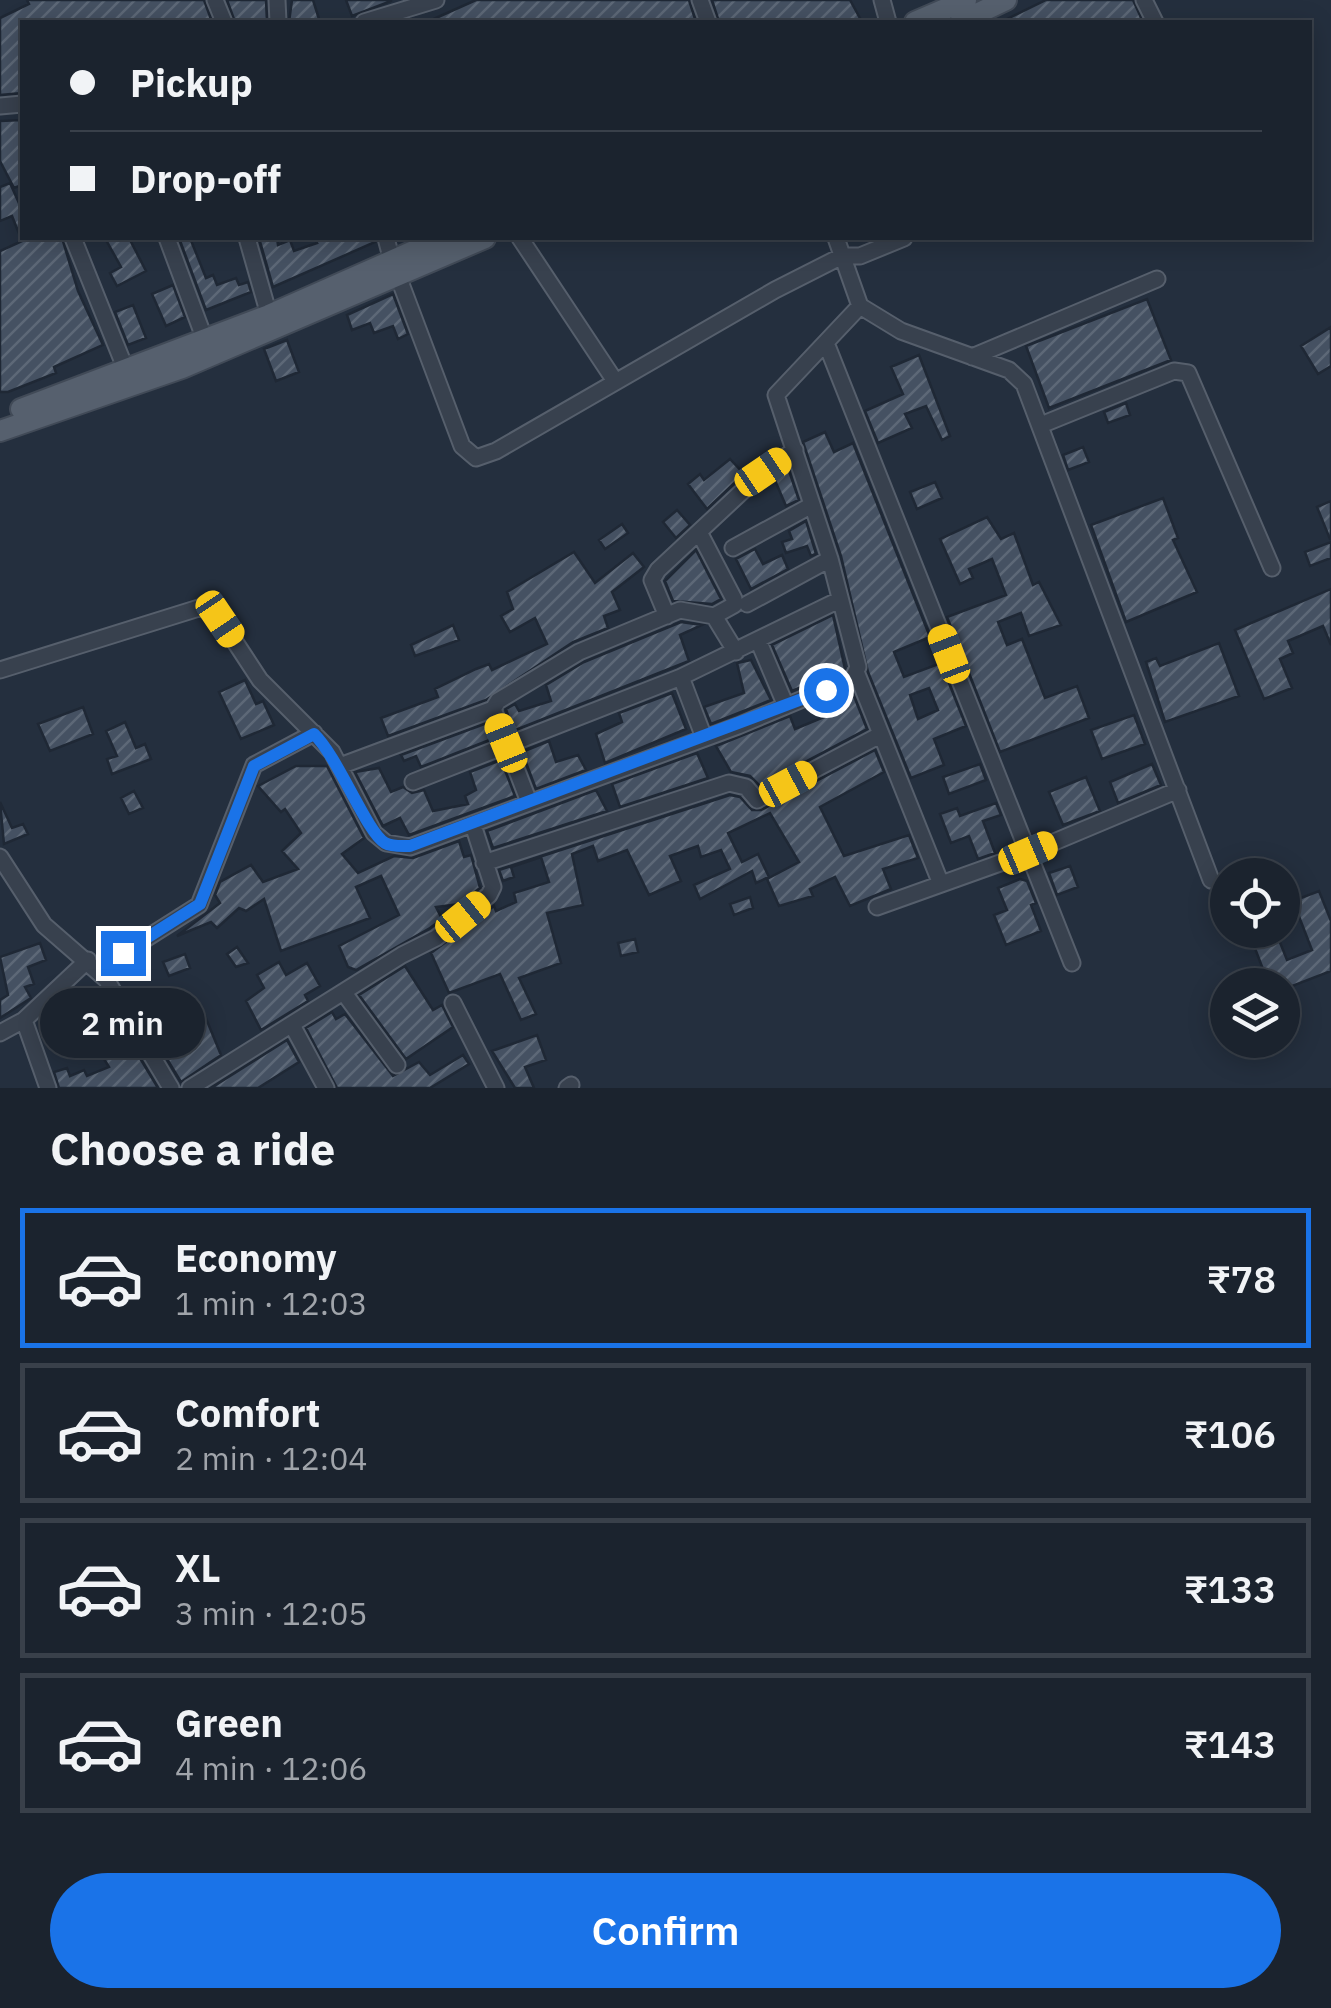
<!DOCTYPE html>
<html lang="en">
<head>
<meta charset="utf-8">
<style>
  :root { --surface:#1b232e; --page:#282f3a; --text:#f1f3f6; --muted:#a0a4aa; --line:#39404a; --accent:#1a73e8 }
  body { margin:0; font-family:"IBM Plex Sans",sans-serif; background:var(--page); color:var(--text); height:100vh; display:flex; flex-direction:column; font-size:38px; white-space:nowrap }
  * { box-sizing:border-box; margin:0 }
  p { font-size:32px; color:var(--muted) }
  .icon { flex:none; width:55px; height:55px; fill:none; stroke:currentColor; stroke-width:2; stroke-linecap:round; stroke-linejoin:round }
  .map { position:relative; height:1088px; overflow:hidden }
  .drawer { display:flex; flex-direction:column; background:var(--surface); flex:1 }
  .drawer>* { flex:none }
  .banner { position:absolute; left:20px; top:20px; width:1292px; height:220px; border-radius:0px; box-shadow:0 5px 25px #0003,0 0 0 2px var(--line); display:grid; align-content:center; height:220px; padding:0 50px; background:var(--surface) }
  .buttons { position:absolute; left:1210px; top:858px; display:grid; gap:20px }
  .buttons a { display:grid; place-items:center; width:90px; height:90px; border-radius:50%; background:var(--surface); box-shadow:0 5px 25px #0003,0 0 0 2px var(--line); font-size:50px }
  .end { position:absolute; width:45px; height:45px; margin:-22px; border:12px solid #1a73e8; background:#fff; box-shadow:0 0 0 5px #fff }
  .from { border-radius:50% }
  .bubble { position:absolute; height:70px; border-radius:35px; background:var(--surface); box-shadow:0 5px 25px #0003,0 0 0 2px var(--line); font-size:32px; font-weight:600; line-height:70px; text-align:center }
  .car { position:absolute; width:30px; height:60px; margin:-30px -15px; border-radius:12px; box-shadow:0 0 8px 2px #0007; background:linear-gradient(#f5c518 24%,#345 0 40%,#f5c518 0 76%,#345 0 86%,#f5c518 0) }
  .banner b { display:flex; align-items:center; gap:35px; height:95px; font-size:38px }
  .banner b+b { border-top:2px solid var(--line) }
  .banner i { width:25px; height:25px; background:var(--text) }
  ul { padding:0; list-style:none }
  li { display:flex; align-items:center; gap:30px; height:140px; margin:0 20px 15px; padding:0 30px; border:5px solid var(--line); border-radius:0px }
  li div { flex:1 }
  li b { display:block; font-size:38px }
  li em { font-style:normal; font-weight:600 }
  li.active { border-color:var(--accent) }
  li>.icon { width:90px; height:90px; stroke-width:1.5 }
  h2 { padding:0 50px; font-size:45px; line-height:120px }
  .action { display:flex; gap:20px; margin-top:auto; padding:20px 50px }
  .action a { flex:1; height:115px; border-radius:60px; background:var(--accent); color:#fff; font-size:40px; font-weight:600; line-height:115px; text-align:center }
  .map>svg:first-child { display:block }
  .building { fill:url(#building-hatch); stroke:#1f2835; stroke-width:2.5; fill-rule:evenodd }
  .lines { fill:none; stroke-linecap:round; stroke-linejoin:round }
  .minor-casing { stroke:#565f6c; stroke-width:19 }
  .major-casing { stroke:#414a57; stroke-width:24 }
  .minor { stroke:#38414e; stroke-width:15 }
  .major { stroke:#56606e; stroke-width:20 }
  .route { stroke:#1a73e8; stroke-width:12 }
</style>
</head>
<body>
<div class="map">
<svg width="1331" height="1088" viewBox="0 0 1331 1088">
  <defs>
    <pattern id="building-hatch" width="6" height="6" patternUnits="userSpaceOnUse" patternTransform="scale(2.5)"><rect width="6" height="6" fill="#455162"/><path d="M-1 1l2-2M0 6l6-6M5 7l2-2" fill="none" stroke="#5d6877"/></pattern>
  </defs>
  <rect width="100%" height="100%" fill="#242f3e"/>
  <path class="building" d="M27 0H204L212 22H22V93L0 95V18L29 4Z
    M227 0H266L267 22H235Z
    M292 0H313L319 19 289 22Z
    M346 0H391V1L352 16Z
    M476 0H689L696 22H427Z
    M712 0H850L862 22H719Z
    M1046 0H1133L1143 22H1001Z
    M22 120V185L14 188 0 161V121Z
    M10 183 22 210V238H62L78 291 103 345 54 367 56 373 8 392H0V251L22 241 12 216 0 221V187Z
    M105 238H129L146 271 117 286 110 273 121 267Z
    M179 238H190L206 278 213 275 217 285 236 278 239 285 248 282 251 292 206 310Z
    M259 238H277L278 245 290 240 294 251 317 243 314 238H375V242L273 287Z
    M173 285 185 317 166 326 152 294Z
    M393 294 408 334 398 339 393 326 374 333 370 323 352 330 347 315Z
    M1147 299 1171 360 1049 408 1026 346Z
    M133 305 146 338 128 345 115 312Z
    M1331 327V366L1318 374 1301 346Z
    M287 340 299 372 276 381 264 349Z
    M919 355 950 436 942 440 926 406 905 414 912 428 878 443 865 411 903 394 891 367Z
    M1126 403 1130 415 1108 423 1104 412Z
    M825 432 834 452 853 443 930 637 894 652 904 677 941 663 966 726 934 739 944 765 911 778 868 672 841 556 803 442ZM929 688 938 710 918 719 910 695Z
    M1083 447 1089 462 1068 470 1063 455Z
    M730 459 744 474 707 509 688 484 700 474 704 480Z
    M788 468 799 500 786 506 774 478Z
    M935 482 942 498 917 509 910 492Z
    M1163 498 1178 538 1173 540 1197 592 1126 622 1091 525Z
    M1331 501V539H1330L1317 507Z
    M677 510 690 525 676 538 663 522Z
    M987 517 1001 539 1014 533 1033 585 1039 582 1061 625 1029 636 1021 613 998 622 1007 645 1022 639 1045 698 1077 686 1089 718 1000 752 947 617 1006 595 992 559 969 569 973 578 960 584 940 539Z
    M806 521 816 554 811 556 807 546 786 553 782 542 792 539 789 531Z
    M622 524 628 533 605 549 599 540Z
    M1331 542V558L1310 566 1305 552Z
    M755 549 763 564 782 555 788 569 751 589 736 559Z
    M696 550 721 599 712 604 673 601 665 581Z
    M574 552 595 583 633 553 644 567 612 592 620 610 604 616 608 628 573 642 486 700 388 736 381 718 438 697 435 689 476 669 489 664 492 670 547 644 535 618 510 632 501 616 513 609 507 592Z
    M1331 589V645L1323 626 1288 641 1293 653 1280 659 1292 688 1264 699 1235 630Z
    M833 615 845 669 792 691 772 645Z
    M681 622 702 625 680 635 689 661 513 731 506 709 515 704 519 711 551 701 546 685 584 662Z
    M453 625 459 640 415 656 411 645Z
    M1219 643 1239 696 1165 722 1146 662 1156 658 1160 666Z
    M751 660 771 700 711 724 704 707 744 693 737 663Z
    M245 680 256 704 263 701 274 725 241 739 219 692Z
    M852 691 867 729 760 786 750 776 731 772 716 746 790 716 795 729 829 715 833 711 829 700Z
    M672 693 686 729 605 763 596 734 622 722 619 713Z
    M83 707 93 734 50 751 38 724Z
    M1134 715 1145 744 1102 759 1091 730Z
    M125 722 136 748 145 744 151 759 112 774 107 759 117 756 106 731Z
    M487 723 492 739 421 767 416 756 404 761 401 755Z
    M549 741 556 762 578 755 586 770 536 789 522 752Z
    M875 750 884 772 820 807 844 856 909 835 918 858 883 869 891 889 850 906 835 877 810 889 813 896 779 906 767 879 799 862 770 813 728 833 742 862 758 854 769 877 756 883 752 871 700 899 694 885 730 869 721 850 701 857 698 846 670 856 681 881 649 895 627 850 598 861 593 846 572 854 583 905 547 913 561 963 519 978 536 1014 521 1020 500 974 449 993 431 953 494 906 496 911 516 902 514 893 549 882 541 857 511 867 514 877 503 881 499 870 730 795 740 797 752 810H761Z
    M697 753 708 778 620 807 612 784Z
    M501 760 515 796 409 835 400 818 383 826 355 772 379 768 391 792 403 787 412 793 424 790 433 811 468 804 465 796 476 790 470 772Z
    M980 764 986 780 949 794 943 777Z
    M1152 764 1161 785 1118 803 1110 782Z
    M296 766H327L364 838 342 854 358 873 394 856 413 858 459 841 464 857 471 855 480 888 460 904 436 907 442 919 430 928 356 970 348 967 339 946 399 915 381 876 356 887 370 918 281 951 264 899 246 911 239 908 217 928 211 922 177 936 220 903 215 895 220 882 251 865 263 882 298 869 282 851 301 833 285 809 281 812 258 786Z
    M1086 777 1100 811 1063 825 1049 792Z
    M596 790 607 811 493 848 487 831Z
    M134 791 143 808 129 814 121 798Z
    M0 802 12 828 23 824 28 834 4 844Z
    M996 803 1001 815 983 821 995 853 978 859 969 836 951 843 940 814 957 808 960 816Z
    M1070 866 1078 887 1057 895 1049 873Z
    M1020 879 1027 881 1036 903 1031 905 1041 931 1006 945 994 915 1007 910 998 888Z
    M1319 891 1331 921V971L1282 990V985H1269L1248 930H1275L1287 960 1312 950 1293 901Z
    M750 897 753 908 734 915 730 904Z
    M635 939 638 952 621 956 618 943Z
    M40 943 46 960 28 967 34 984 25 987 31 998 0 1018V1000L8 995 0 957Z
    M237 947 248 963 236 967 227 954Z
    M185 954 190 968 169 976 163 962Z
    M279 962 286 975 307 963 320 986 305 995 308 1001 261 1030 246 1001 264 988 257 975Z
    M405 966 433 1010 442 1005 453 1027 406 1059 359 995Z
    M194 1005 200 1019 205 1016 221 1055 181 1082 142 1018 152 1012 161 1027Z
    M332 1012 336 1019 345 1014 393 1076 419 1062 430 1075 463 1055 469 1064 430 1088H337L306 1028Z
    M126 1035 158 1088H59L54 1072 67 1068 70 1076 84 1070 87 1076 109 1067 99 1051Z
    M537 1035 546 1060 525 1067 534 1088H515L492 1051Z
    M287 1040 299 1062 258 1088H211Z"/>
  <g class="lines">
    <defs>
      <path id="minor" d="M215 0 224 22
        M277 0 278 22
        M700 0 708 22
        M882 0 888 22
        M1144 0 1155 22
        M364 22 436 0
        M0 106 22 104
        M73 238 126 370
        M167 238 205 340
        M247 238 269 315
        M386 238 392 261
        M520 238 615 381
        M398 276 462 446 476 458 496 451 775 290 842 256H860L904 238
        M860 306 901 331 1009 370 1024 384 1211 880
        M826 343 1072 963
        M972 357 1157 279
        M1041 425 1174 371 1188 373 1272 568
        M699 532 734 599V605L714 616
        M733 548 812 505
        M747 604 830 559
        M667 616 652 580 658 570 763 472 795 450
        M758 640 786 706
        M0 670 202 607 220 619 260 680 332 752 374 833 386 843 410 847 738 726 853 678 858 667 830 559 776 395 860 306 836 238
        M857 674 941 884
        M681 677 703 735
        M493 709 529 802
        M340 766 493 709 498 701 579 652 680 610 714 616 736 652
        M413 782 681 677 839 600
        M0 857 44 925 106 979 171 1088
        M484 863 729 783 746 787 757 800 880 735
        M877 907 1028 853 1178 790
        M98 969 199 905 254 765 314 733
        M344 993 397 1065
        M453 1003 496 1088
        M24 1020 48 1088
        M292 1025 326 1088
        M0 1033 24 1020 88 960
        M190 1088 402 955 436 938 489 895 493 887 473 825
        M567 1088 571 1085"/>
      <path id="major" d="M915 22 966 0
        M960 22 1006 0
        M21 409 269 315 443 238
        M0 431 182 368 485 238"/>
    </defs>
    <use href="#minor" class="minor-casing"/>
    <use href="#major" class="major-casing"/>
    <use href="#minor" class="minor"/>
    <use href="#major" class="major"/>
  </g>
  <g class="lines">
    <path class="route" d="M123 953 200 904 254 766 314 734C338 757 367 833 385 843 392 847 402 846 410 846L826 690"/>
  </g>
</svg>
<div class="buttons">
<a><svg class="icon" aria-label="locate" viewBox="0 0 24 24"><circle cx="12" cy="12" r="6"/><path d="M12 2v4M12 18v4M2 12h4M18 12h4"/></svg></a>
<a><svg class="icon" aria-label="layers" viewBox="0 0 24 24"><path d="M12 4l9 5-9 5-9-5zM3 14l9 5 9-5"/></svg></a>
</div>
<i class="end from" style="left:826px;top:690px"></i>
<i class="end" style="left:123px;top:953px"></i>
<div class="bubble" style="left:40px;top:988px;width:165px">2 min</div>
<i class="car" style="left:763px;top:472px;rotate:56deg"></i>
<i class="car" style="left:220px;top:619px;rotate:146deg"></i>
<i class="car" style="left:949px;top:654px;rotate:339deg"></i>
<i class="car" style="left:506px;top:743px;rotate:338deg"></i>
<i class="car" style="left:788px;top:784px;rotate:62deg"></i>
<i class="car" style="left:1028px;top:853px;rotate:67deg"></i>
<i class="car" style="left:463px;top:917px;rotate:51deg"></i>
<div class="banner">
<b><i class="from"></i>Pickup</b>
<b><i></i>Drop-off</b>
</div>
</div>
<section class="drawer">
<h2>Choose a ride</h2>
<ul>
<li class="active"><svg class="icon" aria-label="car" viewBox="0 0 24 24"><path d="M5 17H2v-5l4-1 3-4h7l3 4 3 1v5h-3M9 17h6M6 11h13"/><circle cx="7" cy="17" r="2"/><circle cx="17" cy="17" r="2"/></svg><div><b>Economy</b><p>1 min · 12:03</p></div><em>₹78</em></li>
<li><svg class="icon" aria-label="car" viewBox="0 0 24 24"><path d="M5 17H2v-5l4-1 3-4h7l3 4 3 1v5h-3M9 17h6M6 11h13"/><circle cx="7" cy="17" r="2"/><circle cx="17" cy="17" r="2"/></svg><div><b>Comfort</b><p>2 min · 12:04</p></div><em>₹106</em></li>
<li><svg class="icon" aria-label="car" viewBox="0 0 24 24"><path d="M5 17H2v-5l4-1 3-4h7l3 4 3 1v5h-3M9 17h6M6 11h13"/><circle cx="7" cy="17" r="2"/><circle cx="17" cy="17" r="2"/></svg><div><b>XL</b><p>3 min · 12:05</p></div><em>₹133</em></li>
<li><svg class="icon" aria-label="car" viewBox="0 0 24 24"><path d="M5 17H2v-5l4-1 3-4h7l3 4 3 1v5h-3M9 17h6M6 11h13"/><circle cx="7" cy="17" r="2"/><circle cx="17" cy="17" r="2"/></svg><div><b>Green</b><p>4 min · 12:06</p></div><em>₹143</em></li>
</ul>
<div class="action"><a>Confirm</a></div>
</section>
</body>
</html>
